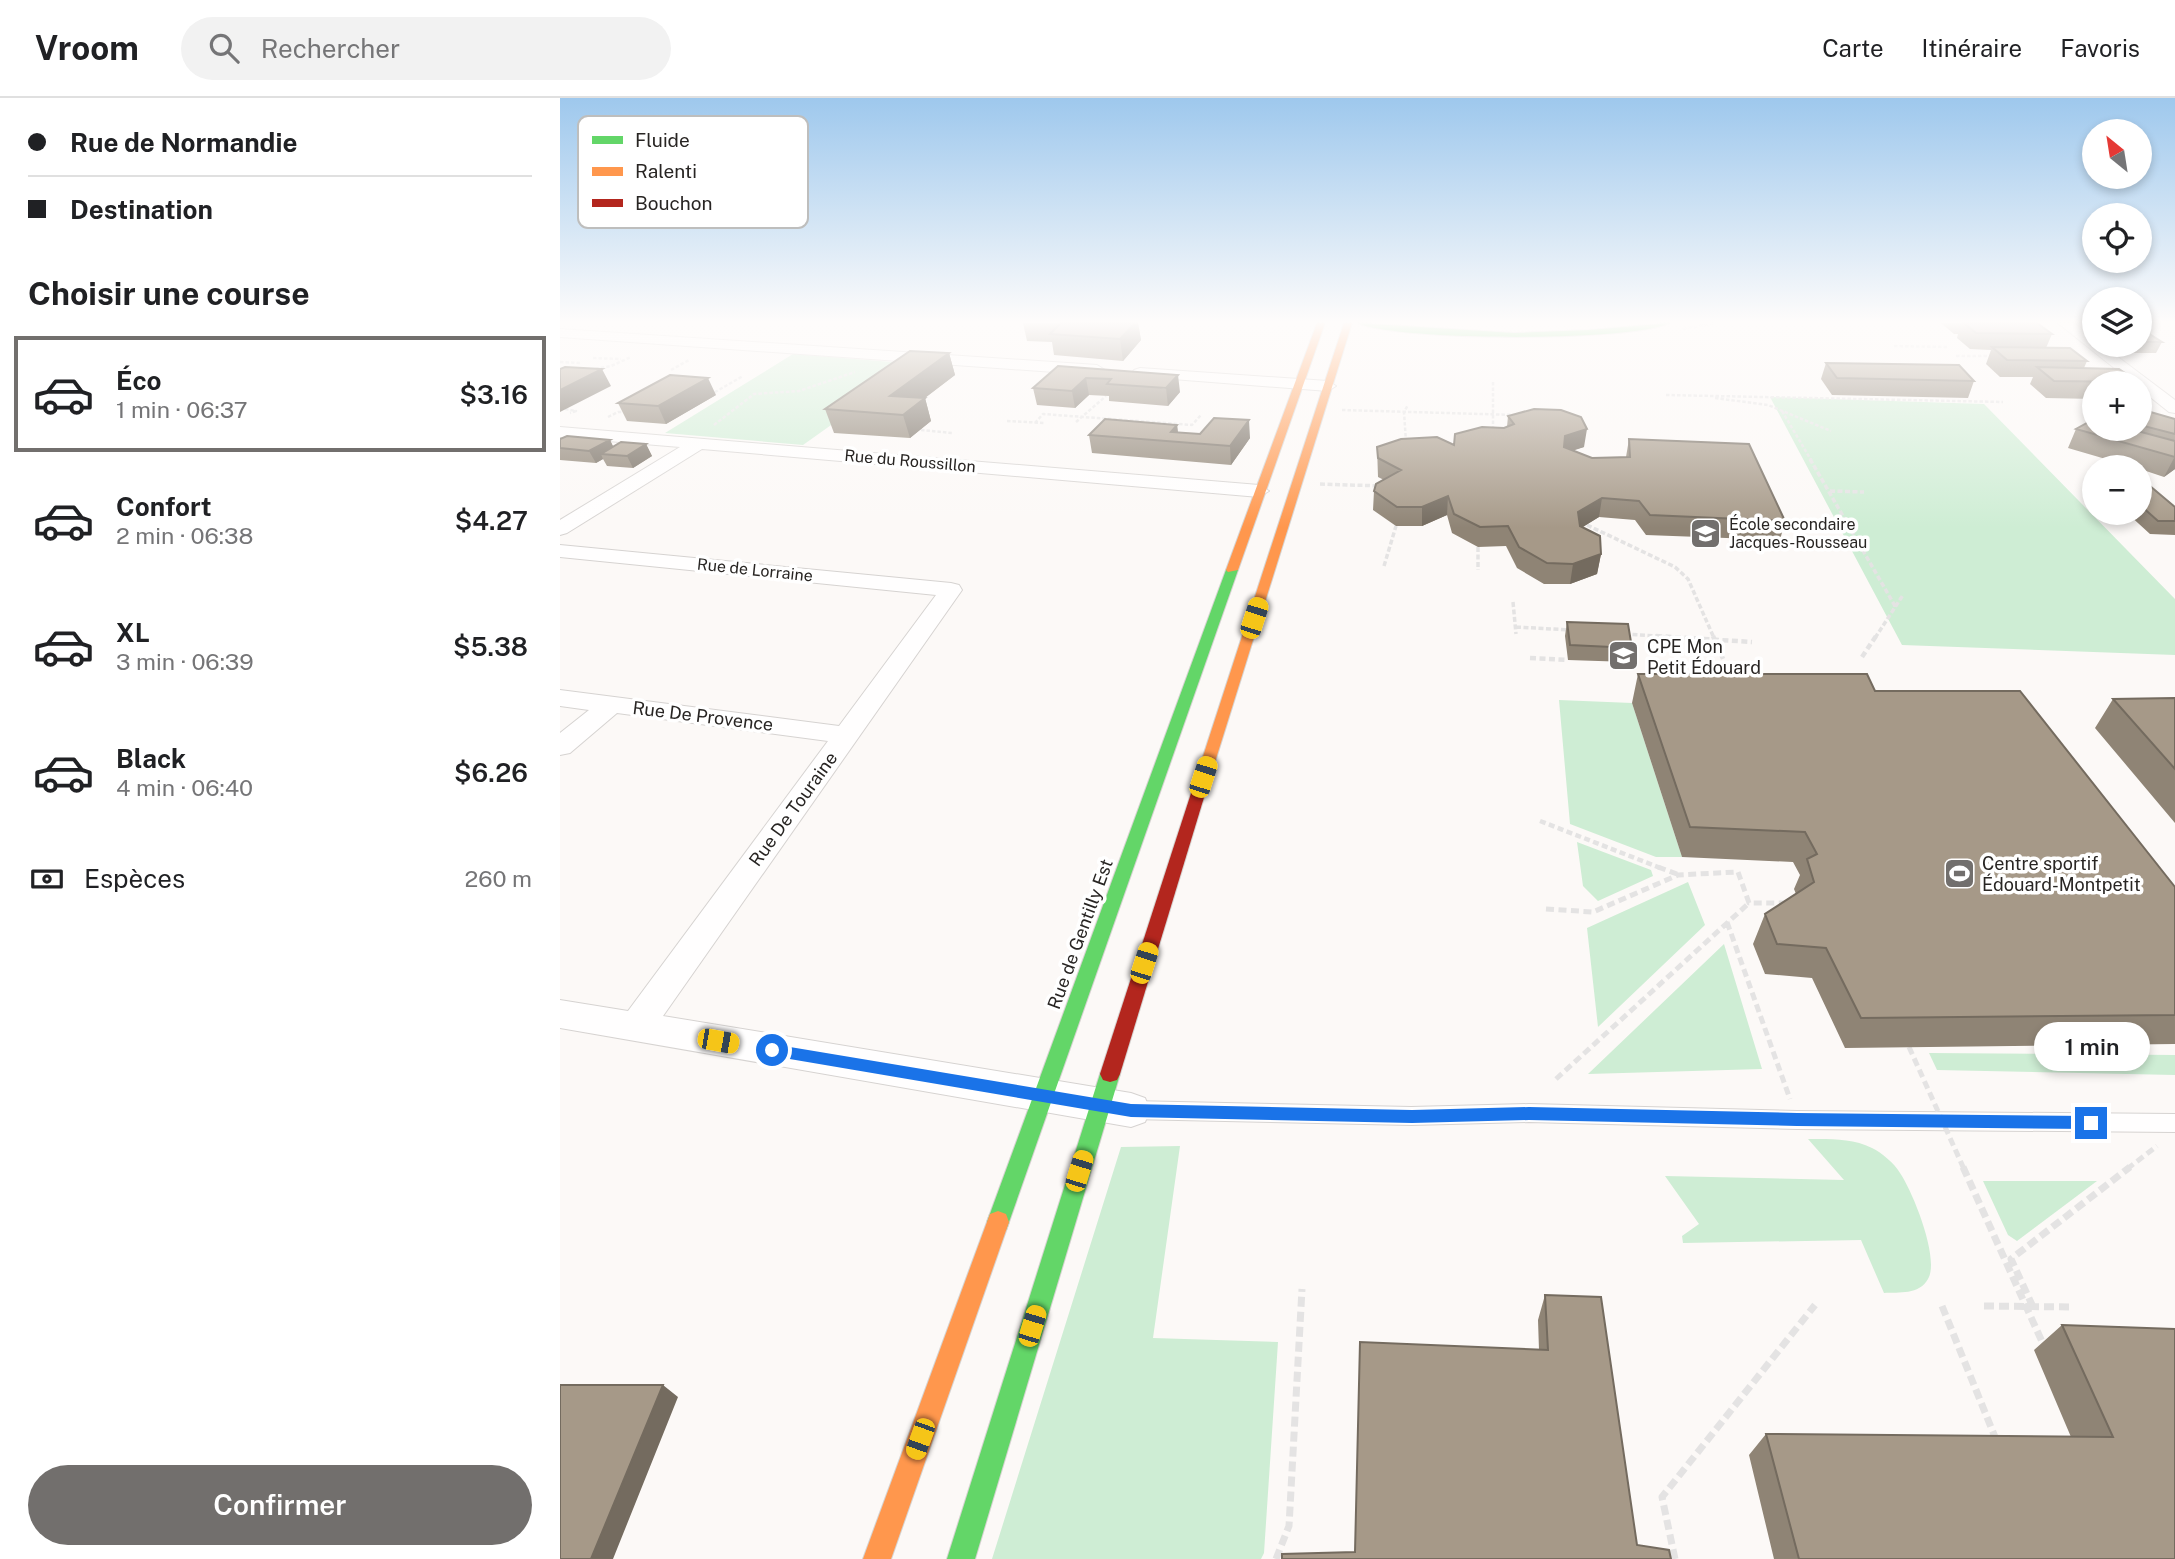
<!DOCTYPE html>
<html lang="fr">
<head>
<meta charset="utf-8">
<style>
  :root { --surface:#fff; --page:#f2f2f2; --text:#202124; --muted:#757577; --line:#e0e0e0; --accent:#726f6d }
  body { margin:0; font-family:"Public Sans",sans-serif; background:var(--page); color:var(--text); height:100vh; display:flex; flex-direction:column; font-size:26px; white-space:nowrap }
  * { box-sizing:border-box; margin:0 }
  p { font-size:23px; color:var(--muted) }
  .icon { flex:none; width:38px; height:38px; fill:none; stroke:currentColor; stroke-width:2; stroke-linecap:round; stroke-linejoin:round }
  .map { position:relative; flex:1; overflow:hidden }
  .sheet { display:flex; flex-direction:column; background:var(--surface); width:560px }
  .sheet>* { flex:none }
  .guide { display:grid; align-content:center; height:154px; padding:0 28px; background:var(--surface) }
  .needle { width:46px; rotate:330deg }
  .buttons { position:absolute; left:1522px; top:21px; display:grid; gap:14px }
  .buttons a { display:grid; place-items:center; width:70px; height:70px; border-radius:50%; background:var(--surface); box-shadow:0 4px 10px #0003; font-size:35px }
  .end { position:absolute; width:32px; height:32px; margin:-16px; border:9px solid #1a73e8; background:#fff; box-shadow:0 0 0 4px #fff }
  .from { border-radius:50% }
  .bubble { position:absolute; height:49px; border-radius:24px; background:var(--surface); box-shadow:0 4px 10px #0003; font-size:23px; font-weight:600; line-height:49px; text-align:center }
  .car { position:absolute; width:21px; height:42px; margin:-21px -10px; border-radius:9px; box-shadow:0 0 5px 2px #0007; background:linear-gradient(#f5c518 24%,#345 0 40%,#f5c518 0 76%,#345 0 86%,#f5c518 0) }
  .guide b { display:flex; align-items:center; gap:24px; height:66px; font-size:26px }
  .guide b+b { border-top:2px solid var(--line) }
  .guide i { width:18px; height:18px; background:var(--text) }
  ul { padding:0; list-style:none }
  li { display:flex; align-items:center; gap:21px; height:116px; margin:0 14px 10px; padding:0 14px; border:4px solid transparent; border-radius:0px }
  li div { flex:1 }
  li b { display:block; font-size:26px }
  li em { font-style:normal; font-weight:600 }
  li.current { border-color:var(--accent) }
  li>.icon { width:63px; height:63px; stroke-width:1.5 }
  h2 { padding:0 28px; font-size:32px; line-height:84px }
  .pay { display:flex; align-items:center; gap:18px; height:77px; padding:0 28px; font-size:26px }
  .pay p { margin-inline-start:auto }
  .button { display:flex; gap:14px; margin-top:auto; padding:14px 28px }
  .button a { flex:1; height:80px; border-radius:42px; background:var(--accent); color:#fff; font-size:28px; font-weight:600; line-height:80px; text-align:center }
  header { display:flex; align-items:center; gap:42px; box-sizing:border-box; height:98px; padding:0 35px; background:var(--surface); border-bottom:2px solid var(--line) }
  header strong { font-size:33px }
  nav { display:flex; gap:38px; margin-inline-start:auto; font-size:24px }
  .search { width:490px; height:63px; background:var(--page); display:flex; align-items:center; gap:18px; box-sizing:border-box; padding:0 24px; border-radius:38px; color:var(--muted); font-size:26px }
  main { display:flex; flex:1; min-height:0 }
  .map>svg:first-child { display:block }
  .green { fill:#ceedd4 }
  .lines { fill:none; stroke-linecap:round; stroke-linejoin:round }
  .lane-casing { stroke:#d6d3d1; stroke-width:2 }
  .street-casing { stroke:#d6d3d1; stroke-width:2 }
  .fast-casing { stroke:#d6d3d1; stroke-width:2 }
  .slow-casing { stroke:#d6d3d1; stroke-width:2 }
  .jam-casing { stroke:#d6d3d1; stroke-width:2 }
  .path-far4 { stroke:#e4e3e3; stroke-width:2.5; stroke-dasharray:3.5 2; stroke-linecap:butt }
  .path-far3 { stroke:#e4e3e3; stroke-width:3.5; stroke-dasharray:5 2.5; stroke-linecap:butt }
  .path-far2 { stroke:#e4e3e3; stroke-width:4.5; stroke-dasharray:6 3.5; stroke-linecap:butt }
  .path-far1 { stroke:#e4e3e3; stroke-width:5; stroke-dasharray:8 4.5; stroke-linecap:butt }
  .path { stroke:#e4e3e3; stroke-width:7; stroke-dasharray:10 5; stroke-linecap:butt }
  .lane { fill:#fffefe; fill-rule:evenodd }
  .street { fill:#fffefe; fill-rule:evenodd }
  .fast { fill:#63d668; fill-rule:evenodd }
  .slow { fill:#ff974d; fill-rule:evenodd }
  .jam { fill:#b3261e; fill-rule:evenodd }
  .path-bridge-far3 { stroke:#e4e3e3; stroke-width:3.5; stroke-dasharray:5 2.5; stroke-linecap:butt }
  .path-bridge-far2 { stroke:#e4e3e3; stroke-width:4.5; stroke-dasharray:6 3.5; stroke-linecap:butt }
  .path-bridge-far1 { stroke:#e4e3e3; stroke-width:5; stroke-dasharray:8 4.5; stroke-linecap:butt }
  .path-bridge { stroke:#e4e3e3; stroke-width:7; stroke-dasharray:10 5; stroke-linecap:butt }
  .wall { fill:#8f8475 }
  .shaded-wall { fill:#746b5f }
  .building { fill:#a69988; stroke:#746b5f; stroke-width:2 }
  .route { fill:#1a73e8 }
  .labels { text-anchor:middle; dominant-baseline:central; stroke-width:7; stroke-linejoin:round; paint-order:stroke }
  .far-street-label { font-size:16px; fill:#282523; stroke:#fff }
  .far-poi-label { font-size:16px; fill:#282523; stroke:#fff; text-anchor:start }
  .poi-label { font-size:18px; fill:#282523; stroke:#fff; text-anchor:start }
  .street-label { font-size:18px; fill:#282523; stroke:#fff }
  .key { fill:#fff; stroke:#bebebd; stroke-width:2 }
  .key-label { font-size:19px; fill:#282523 }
</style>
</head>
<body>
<header>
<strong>Vroom</strong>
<div class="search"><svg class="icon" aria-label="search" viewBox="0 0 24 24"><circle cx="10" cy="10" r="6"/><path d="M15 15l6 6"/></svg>Rechercher</div>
<nav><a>Carte</a><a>Itinéraire</a><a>Favoris</a></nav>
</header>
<main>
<section class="sheet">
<div class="guide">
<b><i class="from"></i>Rue de Normandie</b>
<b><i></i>Destination</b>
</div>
<h2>Choisir une course</h2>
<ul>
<li class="current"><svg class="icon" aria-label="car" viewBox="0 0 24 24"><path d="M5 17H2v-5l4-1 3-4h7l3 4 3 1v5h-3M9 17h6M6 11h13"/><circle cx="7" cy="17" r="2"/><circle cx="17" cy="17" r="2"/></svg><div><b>Éco</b><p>1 min · 06:37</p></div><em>$3.16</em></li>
<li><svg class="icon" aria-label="car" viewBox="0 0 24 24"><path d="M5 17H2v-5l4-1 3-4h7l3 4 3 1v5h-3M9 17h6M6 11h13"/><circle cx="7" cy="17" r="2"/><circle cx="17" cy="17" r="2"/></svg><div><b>Confort</b><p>2 min · 06:38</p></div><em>$4.27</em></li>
<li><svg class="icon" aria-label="car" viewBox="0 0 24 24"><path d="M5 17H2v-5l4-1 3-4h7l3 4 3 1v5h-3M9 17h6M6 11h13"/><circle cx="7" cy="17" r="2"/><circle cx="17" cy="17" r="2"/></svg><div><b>XL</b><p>3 min · 06:39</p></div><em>$5.38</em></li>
<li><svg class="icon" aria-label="car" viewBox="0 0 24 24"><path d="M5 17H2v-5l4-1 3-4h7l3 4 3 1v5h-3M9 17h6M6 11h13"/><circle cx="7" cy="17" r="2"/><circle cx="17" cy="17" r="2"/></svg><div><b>Black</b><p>4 min · 06:40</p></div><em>$6.26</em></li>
</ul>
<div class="pay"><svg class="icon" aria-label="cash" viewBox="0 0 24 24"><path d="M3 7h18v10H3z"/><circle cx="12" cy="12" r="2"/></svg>Espèces<p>260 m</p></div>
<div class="button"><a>Confirmer</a></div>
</section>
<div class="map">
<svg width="1615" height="1461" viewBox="0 0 1615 1461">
  <rect width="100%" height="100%" fill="#fcf9f7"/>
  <path class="green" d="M233 256 357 266 243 347 105 335Z
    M1210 299 1424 306 1615 501V557L1342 547Z
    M999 602 1072 605 1122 759H1096L1010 726Z
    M1017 744 1091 772 1093 778 1038 803 1023 788Z
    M1128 784 1145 827 1038 929 1027 830Z
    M1164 846 1202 971 1028 976Z
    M1369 955 1615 957V977L1377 972Z
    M1248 1041C1270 1041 1292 1040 1312 1050 1322 1055 1334 1065 1340 1075 1353 1094 1380 1161 1368 1181 1359 1197 1339 1194 1324 1195L1301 1142 1123 1145 1122 1138 1139 1126 1105 1078 1284 1082Z
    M620 1048 593 1240 718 1244 704 1455 701 1461H432L561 1049Z
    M1423 1083H1537L1457 1143 1448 1137Z"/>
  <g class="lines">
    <defs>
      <path id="lane" d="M571 1003 851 1009 969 1006 1237 1013 1615 1016V1034L1237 1031 969 1024 851 1027 571 1021 564 1018 561 1012 564 1006Z"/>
      <path id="street" d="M1498 225H1514L1535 241V247H1542L1615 302V315L1609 314 1580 291V285H1573Z
        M0 231 537 267 545 272 537 277 0 239Z
        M580 270 768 283 776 288 768 293 574 278 572 275 574 272Z
        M0 329 699 387 709 393 699 399 142 351 7 435 0 437V422L120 349 0 339Z
        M0 447 391 485 399 487 402 492 103 918 571 995 585 1000 590 1012 585 1024 571 1029 0 930V902L68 913 268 643 57 615 10 655 0 657V635L29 612 0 608V592L279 628 376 497 0 459Z"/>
      <path id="fast" d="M798 225 954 235 1029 232 1109 225C1073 244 834 243 798 225Z
        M672 469 678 472 449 1124 446 1132 438 1135 430 1132 427 1124 666 472Z
        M550 968 557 970 560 976 415 1461H387L540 976 543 970Z"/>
      <path id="slow" d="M757 225H765L678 472 668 474 666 472Z
        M784 225H792L649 683 642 688 637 686 635 683Z
        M438 1113 446 1116 449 1124 331 1461H303L427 1124 430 1116Z"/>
      <path id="jam" d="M642 678 649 683 560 976 557 982 550 984 543 982 540 976 635 683Z"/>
    </defs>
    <use href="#lane" class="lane-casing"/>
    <use href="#street" class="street-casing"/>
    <use href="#fast" class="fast-casing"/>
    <use href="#slow" class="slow-casing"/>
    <use href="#jam" class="jam-casing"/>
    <path class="path-far4" d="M1123 231 1156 225
      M1334 248 1387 249
      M1396 258H1433
      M33 260 61 261
      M0 264 22 265
      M30 272 51 268 71 259
      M111 272 129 262
      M933 284V333
      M150 297 183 278
      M1106 297 1443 304
      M1155 300 1208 307 1271 333
      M5 311 16 313 10 315
      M782 312 956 317
      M1222 313 1251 362
      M48 319 58 314H66
      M447 323 485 325
      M516 324 546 298
      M475 325 483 316 632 327 641 317
      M154 327 194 296 239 293 295 274
      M361 332 392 335
      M846 344 844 314 848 307"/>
    <path class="path-far3" d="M1250 361 1335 508
      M760 386 822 388
      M1270 393 1304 394
      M918 449V472
      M824 468 836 428
      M953 504 956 536
      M956 529 1011 532
      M1065 536 1124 540
      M1315 540 1343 497"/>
    <path class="path-far2" d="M1096 538 1192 544
      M1302 559 1316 538
      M970 560 1008 562
      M980 723 1103 771"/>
    <path class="path-far1" d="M1098 769 1117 776
      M986 811 1033 814 1118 777 1178 774 1189 805H1228
      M1167 824 1230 1001
      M996 981 1189 805
      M1567 1071 1597 1048"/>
    <path class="path" d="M1382 1208 1437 1344
      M1424 1208 1511 1209
      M1473 1209 1451 1161 1570 1069
      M716 1461 729 1428 742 1191
      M1115 1461 1102 1399 1255 1207"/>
    <use href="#lane" class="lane"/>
    <use href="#street" class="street"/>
    <use href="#fast" class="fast"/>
    <use href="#slow" class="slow"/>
    <use href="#jam" class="jam"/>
    <path class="path-bridge-far3" d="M1027 427 1115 469 1128 481 1154 540"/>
    <path class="path-bridge-far2" d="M1153 538 1171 579"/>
    <path class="path-bridge-far1" d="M1349 949 1404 1071"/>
    <path class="path-bridge" d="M1403 1069 1484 1248"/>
  </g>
  <path class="wall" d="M463 225H578L581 242 563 263 494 257 492 244 467 243Z
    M1381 225H1477L1492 236 1486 250 1527 263 1524 270 1578 284V285H1535V301L1486 300 1470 286 1473 279H1440L1426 266 1431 252 1410 251 1397 240 1398 236H1394Z
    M1580 230 1602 244 1596 255H1575L1563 247H1580Z
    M389 255 395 277 365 300 371 323 350 340 274 335 265 311Z
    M1266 265 1414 283 1408 300 1272 297 1261 281Z
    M498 268 620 294 608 308 549 303V298L529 297 515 310 477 307 473 290Z
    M156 297 106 326 67 323 58 305Z
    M1580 311 1615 321V371L1604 379 1580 371V369H1573L1508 350 1516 331 1535 320V331H1580Z
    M948 318 1024 349 1013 352 1032 360 1066 359 1069 341 1225 423 1220 442 1086 437 1075 422 1039 419 1022 429 1041 456 1037 476 1010 486H984L957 470 946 448 918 449 892 435 887 417 862 428H836L813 412 814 393 824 382 818 379 817 349 894 347 947 329Z
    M617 327 618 335 690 340 671 367 532 355 529 337Z
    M0 341 50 342 53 349 86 346 92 358 73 370 47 368 43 361 36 365 0 362Z
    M1580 388 1615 409V437L1590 436 1567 415H1580Z
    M1007 524 1072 550 1069 564 1008 562 1005 538Z
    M1078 576 1315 593 1615 789V946L1285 950 1252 880 1205 876 1193 846 1205 816 1236 796 1234 791 1240 777 1233 764 1122 759 1072 605Z
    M1615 600V725L1535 630 1553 601Z
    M985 1197 1077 1447 795 1454 979 1252 978 1222Z
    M1502 1227 1615 1461H1214L1189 1357 1206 1336 1511 1339 1474 1252Z"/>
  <path class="shaded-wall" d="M575 225H578L581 242 563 263 560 241Z
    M389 255 395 277 362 302 365 300 371 323 350 340 343 317 330 298Z
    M42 271 51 288 0 314V292Z
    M618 277 620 294 608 308 606 290Z
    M148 280 156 297 106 326 98 308Z
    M526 280 529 297 515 310 512 293Z
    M689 322 690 340 671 367 670 348Z
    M617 327 619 344 611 334Z
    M1027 331 1024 349 1003 356 1005 338Z
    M50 342 56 354 41 356 43 361 36 365 29 353Z
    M86 346 92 358 73 370 67 358Z
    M1615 359V371L1604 379 1614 360Z
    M888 398 887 417 862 428V409Z
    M1042 400 1039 419 1015 434 1018 414Z
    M1041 456 1037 476 1010 486 1013 466Z
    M103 1287 118 1299 53 1461H31Z"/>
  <path class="building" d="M501 225H575L560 241 490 236Z
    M1404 225H1477L1492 236 1416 235Z
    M1580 230 1602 244H1580Z
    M1432 249 1510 250 1527 263 1447 262Z
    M350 253 389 255 330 298 365 300 343 317 265 311Z
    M1266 265 1399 267 1414 283 1277 280Z
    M498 268 618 277 606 290 547 286 551 281 526 280 512 293 473 290Z
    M5 269 42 271 0 292V271Z
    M1477 269 1559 271 1578 284 1494 283Z
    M110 277 148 280 98 308 58 305Z
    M974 311 1001 312 1021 319 1027 331 1005 338 1004 349 1032 360 1070 359 1069 341 1189 346 1225 423 1090 417 1079 403 1042 400 1018 414 1020 428 1040 438 1041 456 1013 466 987 465 959 449 948 428 920 429 894 416 888 398 862 409H837L814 393 816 386 841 372 818 360 817 349 841 341 877 339 894 347 895 336 922 329 944 330 954 326 948 318Z
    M1580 311 1615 321V336L1580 327Z
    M654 320 689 322 670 348 529 337 545 321 617 327 611 334 640 336Z
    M1534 321 1535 331H1570L1615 343V359L1516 331Z
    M7 338 50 342 29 353 0 350V341Z
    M61 344 86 346 67 358 41 356Z
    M1580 388H1590L1615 409V423H1598L1580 407Z
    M1007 524 1068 526 1072 550 1010 547Z
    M1078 576H1307L1315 593H1460L1615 789V917L1301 920 1266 850 1217 846 1205 816 1254 784 1247 761 1257 756 1245 734 1130 729Z
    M1615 600V671L1553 601Z
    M985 1197 1041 1199 1077 1447 1109 1452 1111 1461H722V1456L795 1454 800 1244 988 1252Z
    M1502 1227 1615 1231V1461H1239L1206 1336 1553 1339Z
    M0 1287H103L31 1461H0Z"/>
  <linearGradient id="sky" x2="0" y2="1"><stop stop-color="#9ec8ed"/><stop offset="0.52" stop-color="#fefcfb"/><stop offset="1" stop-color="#fefcfb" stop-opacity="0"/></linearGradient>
  <rect width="1615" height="430" fill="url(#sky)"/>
  <path class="route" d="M212 946 571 1006 852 1012 969 1009 1237 1015 1531 1018 1539 1025 1531 1031 1237 1028 969 1022 852 1025 571 1019 212 958 205 952Z"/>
  <defs>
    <symbol id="school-square" viewBox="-11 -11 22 22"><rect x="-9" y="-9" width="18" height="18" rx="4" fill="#726f6d" stroke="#fff"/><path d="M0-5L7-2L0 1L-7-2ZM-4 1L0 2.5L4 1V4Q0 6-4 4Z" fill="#fff"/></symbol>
    <symbol id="stadium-square" viewBox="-11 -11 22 22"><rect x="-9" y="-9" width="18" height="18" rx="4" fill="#726f6d" stroke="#fff"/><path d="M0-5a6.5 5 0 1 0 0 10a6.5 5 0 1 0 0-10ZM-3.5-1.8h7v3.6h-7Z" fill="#fff"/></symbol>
  </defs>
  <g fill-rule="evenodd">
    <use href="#school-square" x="1128" y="418" width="35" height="35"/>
    <use href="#school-square" x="1046" y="540" width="35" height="35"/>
    <use href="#stadium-square" x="1382" y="758" width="35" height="35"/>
  </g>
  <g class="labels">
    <g class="far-street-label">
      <text transform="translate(350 363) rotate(5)">Rue du Roussillon</text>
      <text transform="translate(195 472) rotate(6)">Rue de Lorraine</text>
    </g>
    <g class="far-poi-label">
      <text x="1169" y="426">École secondaire<tspan x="1169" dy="18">Jacques-Rousseau</tspan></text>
    </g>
    <g class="poi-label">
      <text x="1087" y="548">CPE Mon<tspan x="1087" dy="21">Petit Édouard</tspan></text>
      <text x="1422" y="765">Centre sportif<tspan x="1422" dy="21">Édouard-Montpetit</tspan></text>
    </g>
    <g class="street-label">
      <text transform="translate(143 618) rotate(7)">Rue De Provence</text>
      <text transform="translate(233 711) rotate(-54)">Rue De Touraine</text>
      <text transform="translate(520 836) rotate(-70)">Rue de Gentilly Est</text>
    </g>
  </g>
  <rect x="18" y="18" width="230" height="112" rx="10" class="key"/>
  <rect x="32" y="38" width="31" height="8" fill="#63d668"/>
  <rect x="32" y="69" width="31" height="9" fill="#ff974d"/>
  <rect x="32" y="101" width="31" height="8" fill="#b3261e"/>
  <g class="key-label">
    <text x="75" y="49">Fluide</text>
    <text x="75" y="80">Ralenti</text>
    <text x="75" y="112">Bouchon</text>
  </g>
</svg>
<div class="buttons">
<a><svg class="needle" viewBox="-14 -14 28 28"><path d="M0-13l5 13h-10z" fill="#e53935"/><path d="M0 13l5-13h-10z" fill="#757577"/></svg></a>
<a><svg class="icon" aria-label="locate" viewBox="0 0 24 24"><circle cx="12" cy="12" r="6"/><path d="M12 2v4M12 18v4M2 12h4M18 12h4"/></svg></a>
<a><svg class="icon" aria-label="layers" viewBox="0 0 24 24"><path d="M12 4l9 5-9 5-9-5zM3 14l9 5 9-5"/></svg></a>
<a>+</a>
<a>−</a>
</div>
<i class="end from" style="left:212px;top:952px"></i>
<i class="end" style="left:1531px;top:1025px"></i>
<div class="bubble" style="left:1474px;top:924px;width:116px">1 min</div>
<i class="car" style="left:694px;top:520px;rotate:18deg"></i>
<i class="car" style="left:643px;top:679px;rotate:18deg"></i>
<i class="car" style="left:584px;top:865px;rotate:18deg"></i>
<i class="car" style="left:158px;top:943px;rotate:100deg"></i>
<i class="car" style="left:519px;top:1073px;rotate:17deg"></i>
<i class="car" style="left:472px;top:1228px;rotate:17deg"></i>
<i class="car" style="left:360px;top:1341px;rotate:200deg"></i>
</div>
</main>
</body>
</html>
